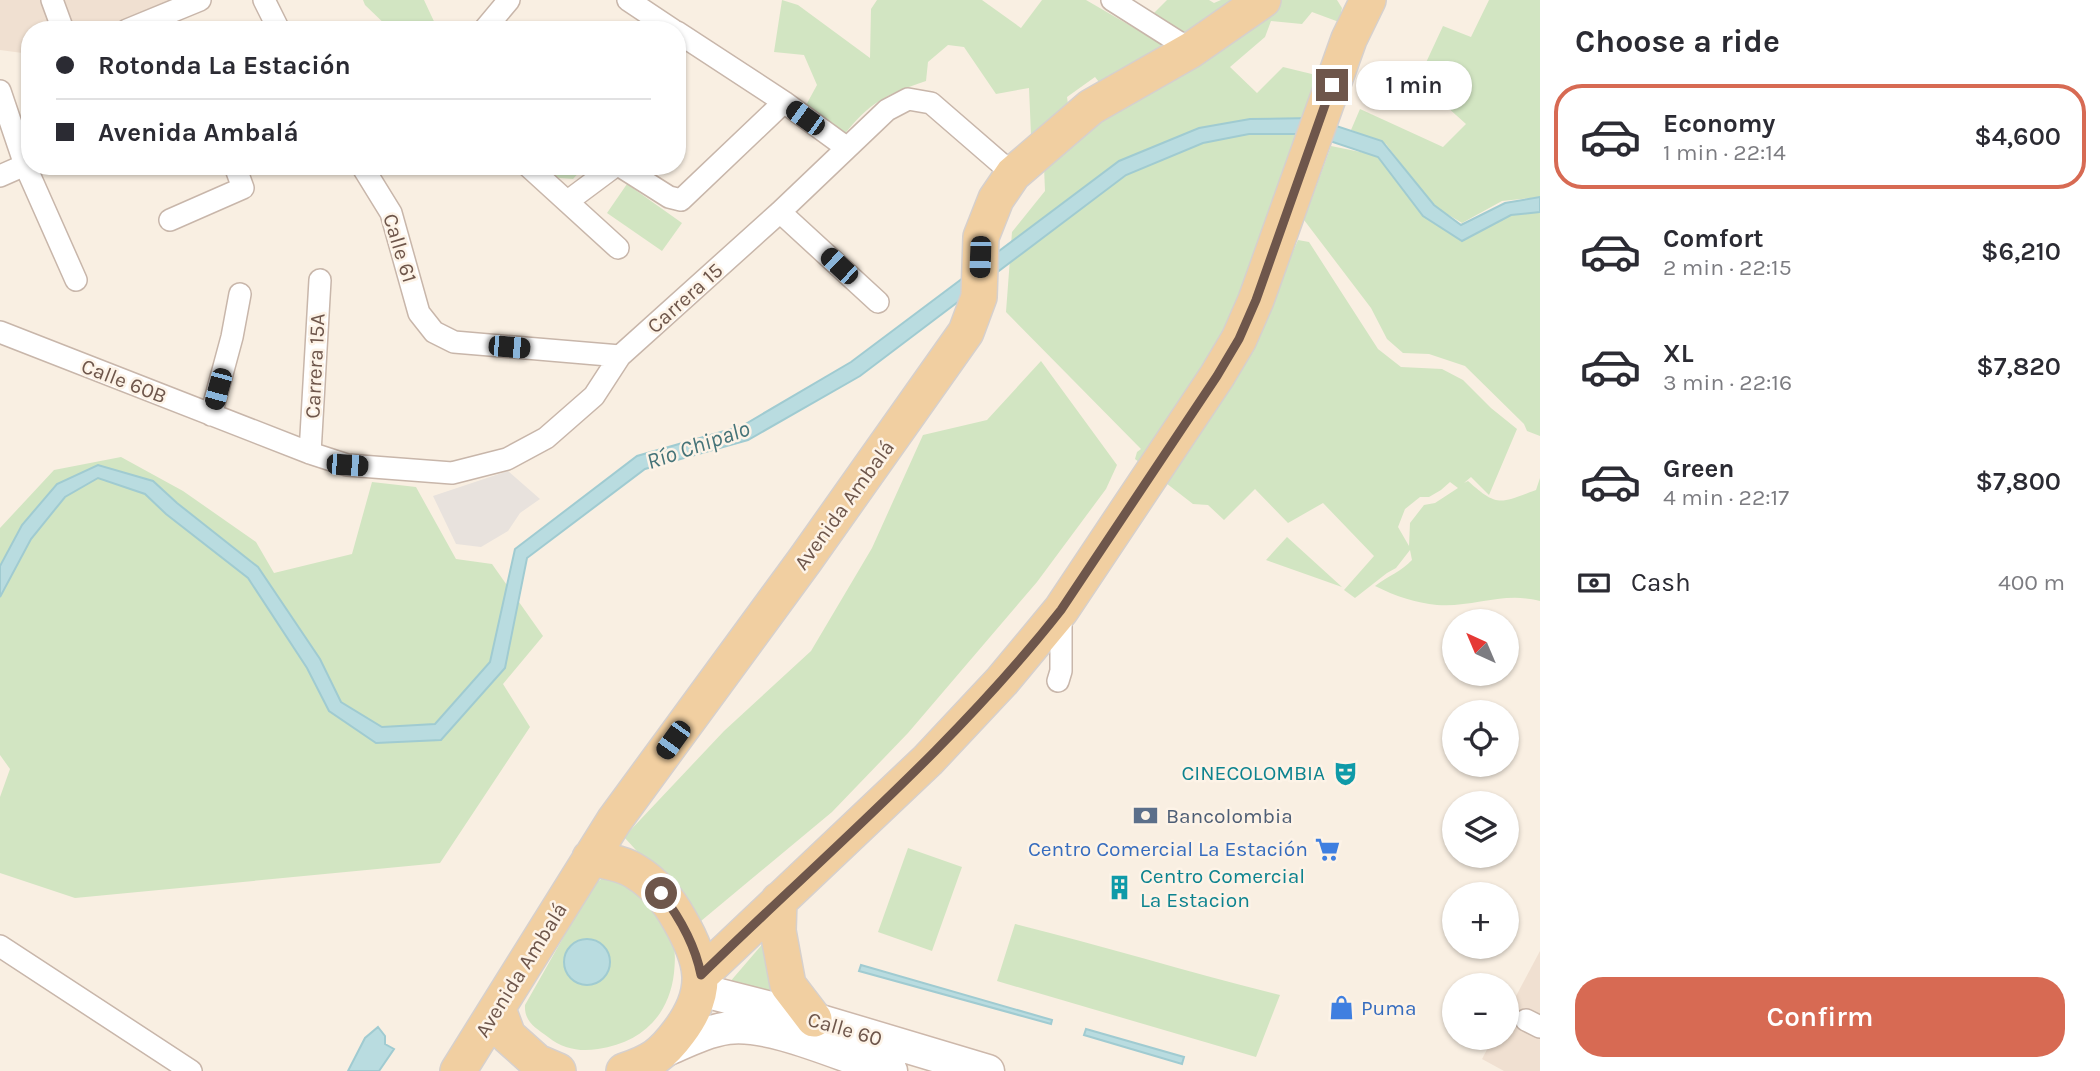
<!DOCTYPE html>
<html lang="en">
<head>
<meta charset="utf-8">
<style>
  :root { --surface:#fff; --page:#f2f2f3; --text:#2b2b33; --muted:#7c7c81; --line:#e1e1e2; --accent:#d76a53 }
  body { margin:0; font-family:Karla,sans-serif; background:var(--page); color:var(--text); height:100vh; display:flex; flex-direction:column; font-size:26px; white-space:nowrap }
  * { box-sizing:border-box; margin:0 }
  p { font-size:23px; color:var(--muted) }
  .icon { flex:none; width:38px; height:38px; fill:none; stroke:currentColor; stroke-width:2; stroke-linecap:round; stroke-linejoin:round }
  .map { position:relative; flex:1; overflow:hidden }
  .details { display:flex; flex-direction:column; background:var(--surface); width:560px }
  .details>* { flex:none }
  .guide { position:absolute; left:21px; top:21px; width:665px; height:154px; border-radius:28px; box-shadow:0 2px 5px #0004; display:grid; align-content:center; height:154px; padding:0 35px; background:var(--surface) }
  .needle { width:46px; rotate:316deg }
  .controls { position:absolute; left:1442px; top:609px; display:grid; gap:14px }
  .controls a { display:grid; place-items:center; width:77px; height:77px; border-radius:50%; background:var(--surface); box-shadow:0 2px 5px #0004; font-size:35px }
  .end { position:absolute; width:32px; height:32px; margin:-16px; border:9px solid #6e564b; background:#fff; box-shadow:0 0 0 4px #fff }
  .from { border-radius:50% }
  .bubble { position:absolute; height:49px; border-radius:24px; background:var(--surface); box-shadow:0 2px 5px #0004; font-size:23px; font-weight:600; line-height:49px; text-align:center }
  .car { position:absolute; width:21px; height:42px; margin:-21px -10px; border-radius:9px; box-shadow:0 0 5px 2px #0007; background:linear-gradient(#222 24%,#8ab4d8 0 40%,#222 0 76%,#8ab4d8 0 86%,#222 0) }
  .guide b { display:flex; align-items:center; gap:24px; height:66px; font-size:26px }
  .guide b+b { border-top:2px solid var(--line) }
  .guide i { width:18px; height:18px; background:var(--text) }
  ul { padding:0; list-style:none }
  li { display:flex; align-items:center; gap:21px; height:105px; margin:0 14px 10px; padding:0 21px; border:4px solid transparent; border-radius:28px }
  li div { flex:1 }
  li b { display:block; font-size:26px }
  li em { font-style:normal; font-weight:600 }
  li.current { border-color:var(--accent) }
  li>.icon { width:63px; height:63px; stroke-width:1.5 }
  h2 { padding:0 35px; font-size:32px; line-height:84px }
  .pay { display:flex; align-items:center; gap:18px; height:77px; padding:0 35px; font-size:26px }
  .pay p { margin-inline-start:auto }
  .action { display:flex; gap:14px; margin-top:auto; padding:14px 35px }
  .action a { flex:1; height:80px; border-radius:28px; background:var(--accent); color:#fff; font-size:28px; font-weight:600; line-height:80px; text-align:center }
  main { display:flex; flex:1; min-height:0 }
  .map>svg:first-child { display:block }
  .residential { fill:#f0e0d1 }
  .industrial { fill:#e8e2dd }
  .green { fill:#d2e5c2; fill-rule:evenodd }
  .water { fill:#b9dce0; stroke:#a0cbd1; stroke-width:2 }
  .lines { fill:none; stroke-linecap:round; stroke-linejoin:round }
  .street-casing { stroke:#c8b6aa; stroke-width:24 }
  .secondary-casing { stroke:#cdb8ab; stroke-width:35 }
  .primary-casing { stroke:#d6d0cd; stroke-width:38 }
  .street { stroke:#fff; stroke-width:21 }
  .secondary { stroke:#fff; stroke-width:32 }
  .primary { stroke:#f1cfa1; stroke-width:35 }
  .route { stroke:#6e564b; stroke-width:9 }
  .labels { text-anchor:middle; dominant-baseline:central; stroke-width:5; stroke-linejoin:round; paint-order:stroke }
  .street-label { font-size:21px; fill:#6e564b; stroke:#fdf3e7 }
  .culture-label { font-size:21px; fill:#0d838f; stroke:#fdf3e7; text-anchor:end }
  .service-label { font-size:21px; fill:#4e5e75; stroke:#fdf3e7; text-anchor:start }
  .shop-label { font-size:21px; fill:#366cbe; stroke:#fdf3e7; text-anchor:end }
  .water-label { font-size:23px; font-style:italic; fill:#457378; stroke:#fdf3e7 }
</style>
</head>
<body>
<main>
<div class="map">
<svg width="1540" height="1071" viewBox="0 0 1540 1071">
  <rect width="100%" height="100%" fill="#f9efe2"/>
  <path class="residential" d="M0 0H191L111 30H30V54L0 50Z
    M1540 951V1071H1504L1482 1059 1493 1038H1507V1013Z"/>
  <path class="industrial" d="M508 471 540 499 520 513 508 531 481 547 456 544 433 496Z"/>
  <path class="green" d="M363 0H424L438 30H391L365 5Z
    M782 0 798 5 870 58 871 9 877 0H982L1021 28 1042 0H1086L1174 51 1106 91 1095 77 1067 97 1069 111 1031 135 1029 88 996 94 964 47 948 45 928 62 926 81C885 95 870 102 843 136L805 107 817 85 804 55 774 52Z
    M1167 0H1209L1214 3 1221 0H1255L1193 42 1151 16Z
    M1276 0H1337L1342 8 1339 22 1312 12 1302 24 1271 21 1265 37 1230 67 1257 93 1283 67 1320 76 1287 171 1238 297 1245 316 1264 318 1298 240 1309 242 1378 349 1401 367 1442 369 1463 380 1491 408 1517 429 1489 495 1471 477 1464 483 1468 481C1498 508 1500 503 1536 490L1540 478V601C1503 591 1472 608 1437 605 1416 603 1395 596 1375 586 1388 576 1402 571 1412 560L1410 550 1396 568 1387 573 1355 598 1344 590 1374 556 1323 503 1288 523 1255 489 1224 520 1208 505 1193 504 1135 459 1137 452 1141 449 1006 312 1012 232 1045 191 1044 167 1099 114ZM1450 482 1458 488 1435 503 1424 505 1410 523 1409 546 1398 527 1405 509 1420 497H1429L1441 490Z
    M1489 0H1540V197L1502 201 1462 223 1432 205 1386 144 1351 130 1360 109 1443 147 1466 124 1436 97H1425L1413 101 1399 84 1409 72 1423 69 1443 26 1471 37Z
    M1331 146 1380 156 1462 237 1508 212 1540 208V436L1527 431 1524 424 1465 366 1429 354 1403 353 1387 339 1371 308 1304 220Z
    M536 166H585L573 179 547 177Z
    M627 184 682 223 662 251 607 213Z
    M1041 361 1117 465 1106 489 1037 582 908 733 832 812 701 921 624 837 724 731 811 651 872 548 923 435 987 420Z
    M121 457 183 491 256 542 274 573 352 554 372 482 416 487 456 559 492 564 543 636 503 684 530 727 440 863 75 898 0 873V797L10 769 0 755V528L54 470Z
    M1287 537 1342 587 1266 560Z
    M908 848 962 867 932 951 878 932Z
    M604 877C632 882 632 886 651 906 673 928 677 943 674 973 669 1017 640 1043 598 1049 580 1052 563 1049 548 1037 536 1028 524 1022 525 1005L593 885Z
    M1015 924C1104 946 1191 973 1280 995L1256 1057 997 981Z
    M766 940 779 999 729 983Z"/>
  <path class="water" d="M1312 118 1382 141 1434 205 1461 225 1505 203 1540 197V212L1511 215 1462 241 1423 216 1378 157 1309 134H1249L1203 143 1126 175 860 376 748 440 645 469 527 558 505 668 441 740 376 743 329 711 307 668 248 578 166 514 145 494 98 478 65 497 31 539 0 597V566L22 525 57 484 98 465 153 481 177 503 258 567 320 659 341 702 382 727 435 724 490 662 515 549 637 456 742 426 851 362 1119 161 1199 128 1250 119Z
    M564 962a23 23 0 1 1 46 0a23 23 0 1 1-46 0Z
    M861 965 1052 1020 1051 1024 859 971Z
    M378 1027 385 1036V1044L394 1049 379 1071H348L365 1038Z
    M1086 1029 1184 1057 1182 1064 1084 1035Z"/>
  <g class="lines">
    <defs>
      <path id="street" d="M52 0 63 30
        M264 0 279 30
        M628 0 673 30
        M1112 0 1191 50
        M127 30 200 0
        M484 30 509 0
        M677 32 784 102 847 148
        M0 91 25 165 76 280
        M362 166 391 213 419 313 434 332 454 342 620 356
        M528 166 618 248
        M620 166 669 197 681 200 784 102
        M0 176 25 165
        M568 201 615 166
        M780 212 878 302
        M170 220 243 188 235 166
        M0 332 310 453 347 465 452 473 507 459 546 438 594 396 620 356 780 212 887 110 908 99 931 103 1013 174
        M211 415 232 337 240 294
        M310 453 320 280
        M1058 681 1061 671V611
        M0 946 191 1071
        M1526 1020 1540 1027"/>
      <path id="secondary" d="M700 990 814 1019 988 1071
        M666 1050C685 1042 706 1031 728 1028 772 1022 846 1058 891 1071"/>
      <path id="primary" d="M590 858C605 861 623 863 636 872 654 883 669 901 679 919 704 962 710 991 679 1032 662 1055 651 1062 624 1071
        M779 900 778 931 788 985 814 1019
        M701 975 928 760 1002 681 1061 610 1217 376 1239 339 1256 300 1349 39 1368 0
        M498 1009 508 1036 537 1062 558 1071
        M458 1071 614 821 805 560 966 332 979 297 981 237 996 199 1013 174 1091 107 1191 50 1263 0"/>
    </defs>
    <use href="#street" class="street-casing"/>
    <use href="#secondary" class="secondary-casing"/>
    <use href="#primary" class="primary-casing"/>
    <use href="#street" class="street"/>
    <use href="#secondary" class="secondary"/>
    <use href="#primary" class="primary"/>
  </g>
  <g class="lines">
    <path class="route" d="M661 893C680 918 695 944 701 975 823 856 955 745 1061 610L1217 376 1239 339 1256 300 1332 85"/>
  </g>
  <defs>
    <symbol id="theatre-bare" viewBox="-9 -9 18 18"><path d="M-5-5.5Q0-4 5-5.5V0Q5 5 0 6Q-5 5-5 0ZM-3.3-2.5H-1v1.5H-3.3ZM1-2.5H3.3v1.5H1ZM-2.8 1Q0 5.5 2.8 1Z" fill="#0f9aa8" stroke="#fdf3e7" stroke-width="2.5" paint-order="stroke"/></symbol>
    <symbol id="bank-bare" viewBox="-9 -9 18 18"><path d="M-6-4H6V4H-6ZM0-2.3a2.3 2.3 0 1 0 0 4.6a2.3 2.3 0 1 0 0-4.6Z" fill="#5c6f8a" stroke="#fdf3e7" stroke-width="2.5" paint-order="stroke"/></symbol>
    <symbol id="supermarket-bare" viewBox="-9 -9 18 18"><path d="M-6-5.5h2.5l.6 2H6L4.5 2H-2.5L-4.4-4H-6ZM-1.5 3.2a1.3 1.3 0 1 0 .1 0ZM3 3.2a1.3 1.3 0 1 0 .1 0Z" fill="#3f7fe0" stroke="#fdf3e7" stroke-width="2.5" paint-order="stroke"/></symbol>
    <symbol id="building-bare" viewBox="-9 -9 18 18"><path d="M-4-6H4V6H1V3H-1V6H-4ZM-2.5-4.3h1.7v1.8h-1.7ZM.8-4.3h1.7v1.8H.8ZM-2.5-1h1.7V.8h-1.7ZM.8-1h1.7V.8H.8Z" fill="#0f9aa8" stroke="#fdf3e7" stroke-width="2.5" paint-order="stroke"/></symbol>
    <symbol id="shop-bare" viewBox="-9 -9 18 18"><path d="M-5-2.5h2.3a2.7 3.5 0 0 1 5.4 0H5L5.5 6h-11ZM-1.5-2.5h3a1.5 2.3 0 0 0-3 0Z" fill="#3f7fe0" stroke="#fdf3e7" stroke-width="2.5" paint-order="stroke"/></symbol>
  </defs>
  <g fill-rule="evenodd">
    <use href="#theatre-bare" x="1328" y="756" width="35" height="35"/>
    <use href="#bank-bare" x="1128" y="798" width="35" height="35"/>
    <use href="#supermarket-bare" x="1310" y="832" width="35" height="35"/>
    <use href="#building-bare" x="1102" y="870" width="35" height="35"/>
    <use href="#shop-bare" x="1324" y="990" width="35" height="35"/>
  </g>
  <g class="labels">
    <g class="street-label">
      <text transform="translate(400 248) rotate(73)">Calle 61</text>
      <text transform="translate(685 298) rotate(-42)">Carrera 15</text>
      <text transform="translate(315 366) rotate(-87)">Carrera 15A</text>
      <text transform="translate(124 381) rotate(21)">Calle 60B</text>
      <text transform="translate(844 505) rotate(-54)">Avenida Ambalá</text>
      <text transform="translate(521 970) rotate(-58)">Avenida Ambalá</text>
      <text transform="translate(845 1029) rotate(16)">Calle 60</text>
    </g>
    <g class="culture-label">
      <text x="1325" y="773">CINECOLOMBIA</text>
      <text x="1140" y="876" text-anchor="start">Centro Comercial<tspan x="1140" dy="24">La Estacion</tspan></text>
    </g>
    <g class="service-label">
      <text x="1166" y="816">Bancolombia</text>
    </g>
    <g class="shop-label">
      <text x="1308" y="849">Centro Comercial La Estación</text>
      <text x="1361" y="1008" text-anchor="start">Puma</text>
    </g>
    <g class="water-label">
      <text transform="translate(698 445) rotate(-19)">Río Chipalo</text>
    </g>
  </g>
</svg>
<div class="controls">
<a><svg class="needle" viewBox="-14 -14 28 28"><path d="M0-13l5 13h-10z" fill="#e53935"/><path d="M0 13l5-13h-10z" fill="#7c7c81"/></svg></a>
<a><svg class="icon" aria-label="locate" viewBox="0 0 24 24"><circle cx="12" cy="12" r="6"/><path d="M12 2v4M12 18v4M2 12h4M18 12h4"/></svg></a>
<a><svg class="icon" aria-label="layers" viewBox="0 0 24 24"><path d="M12 4l9 5-9 5-9-5zM3 14l9 5 9-5"/></svg></a>
<a>+</a>
<a>−</a>
</div>
<i class="end from" style="left:661px;top:893px"></i>
<i class="end" style="left:1332px;top:85px"></i>
<div class="bubble" style="left:1356px;top:61px;width:116px">1 min</div>
<i class="car" style="left:805px;top:118px;rotate:306deg"></i>
<i class="car" style="left:980px;top:257px;rotate:182deg"></i>
<i class="car" style="left:839px;top:266px;rotate:313deg"></i>
<i class="car" style="left:509px;top:347px;rotate:95deg"></i>
<i class="car" style="left:218px;top:389px;rotate:195deg"></i>
<i class="car" style="left:347px;top:465px;rotate:94deg"></i>
<i class="car" style="left:673px;top:740px;rotate:216deg"></i>
<div class="guide">
<b><i class="from"></i>Rotonda La Estación</b>
<b><i></i>Avenida Ambalá</b>
</div>
</div>
<section class="details">
<h2>Choose a ride</h2>
<ul>
<li class="current"><svg class="icon" aria-label="car" viewBox="0 0 24 24"><path d="M5 17H2v-5l4-1 3-4h7l3 4 3 1v5h-3M9 17h6M6 11h13"/><circle cx="7" cy="17" r="2"/><circle cx="17" cy="17" r="2"/></svg><div><b>Economy</b><p>1 min · 22:14</p></div><em>$4,600</em></li>
<li><svg class="icon" aria-label="car" viewBox="0 0 24 24"><path d="M5 17H2v-5l4-1 3-4h7l3 4 3 1v5h-3M9 17h6M6 11h13"/><circle cx="7" cy="17" r="2"/><circle cx="17" cy="17" r="2"/></svg><div><b>Comfort</b><p>2 min · 22:15</p></div><em>$6,210</em></li>
<li><svg class="icon" aria-label="car" viewBox="0 0 24 24"><path d="M5 17H2v-5l4-1 3-4h7l3 4 3 1v5h-3M9 17h6M6 11h13"/><circle cx="7" cy="17" r="2"/><circle cx="17" cy="17" r="2"/></svg><div><b>XL</b><p>3 min · 22:16</p></div><em>$7,820</em></li>
<li><svg class="icon" aria-label="car" viewBox="0 0 24 24"><path d="M5 17H2v-5l4-1 3-4h7l3 4 3 1v5h-3M9 17h6M6 11h13"/><circle cx="7" cy="17" r="2"/><circle cx="17" cy="17" r="2"/></svg><div><b>Green</b><p>4 min · 22:17</p></div><em>$7,800</em></li>
</ul>
<div class="pay"><svg class="icon" aria-label="cash" viewBox="0 0 24 24"><path d="M3 7h18v10H3z"/><circle cx="12" cy="12" r="2"/></svg>Cash<p>400 m</p></div>
<div class="action"><a>Confirm</a></div>
</section>
</main>
</body>
</html>
